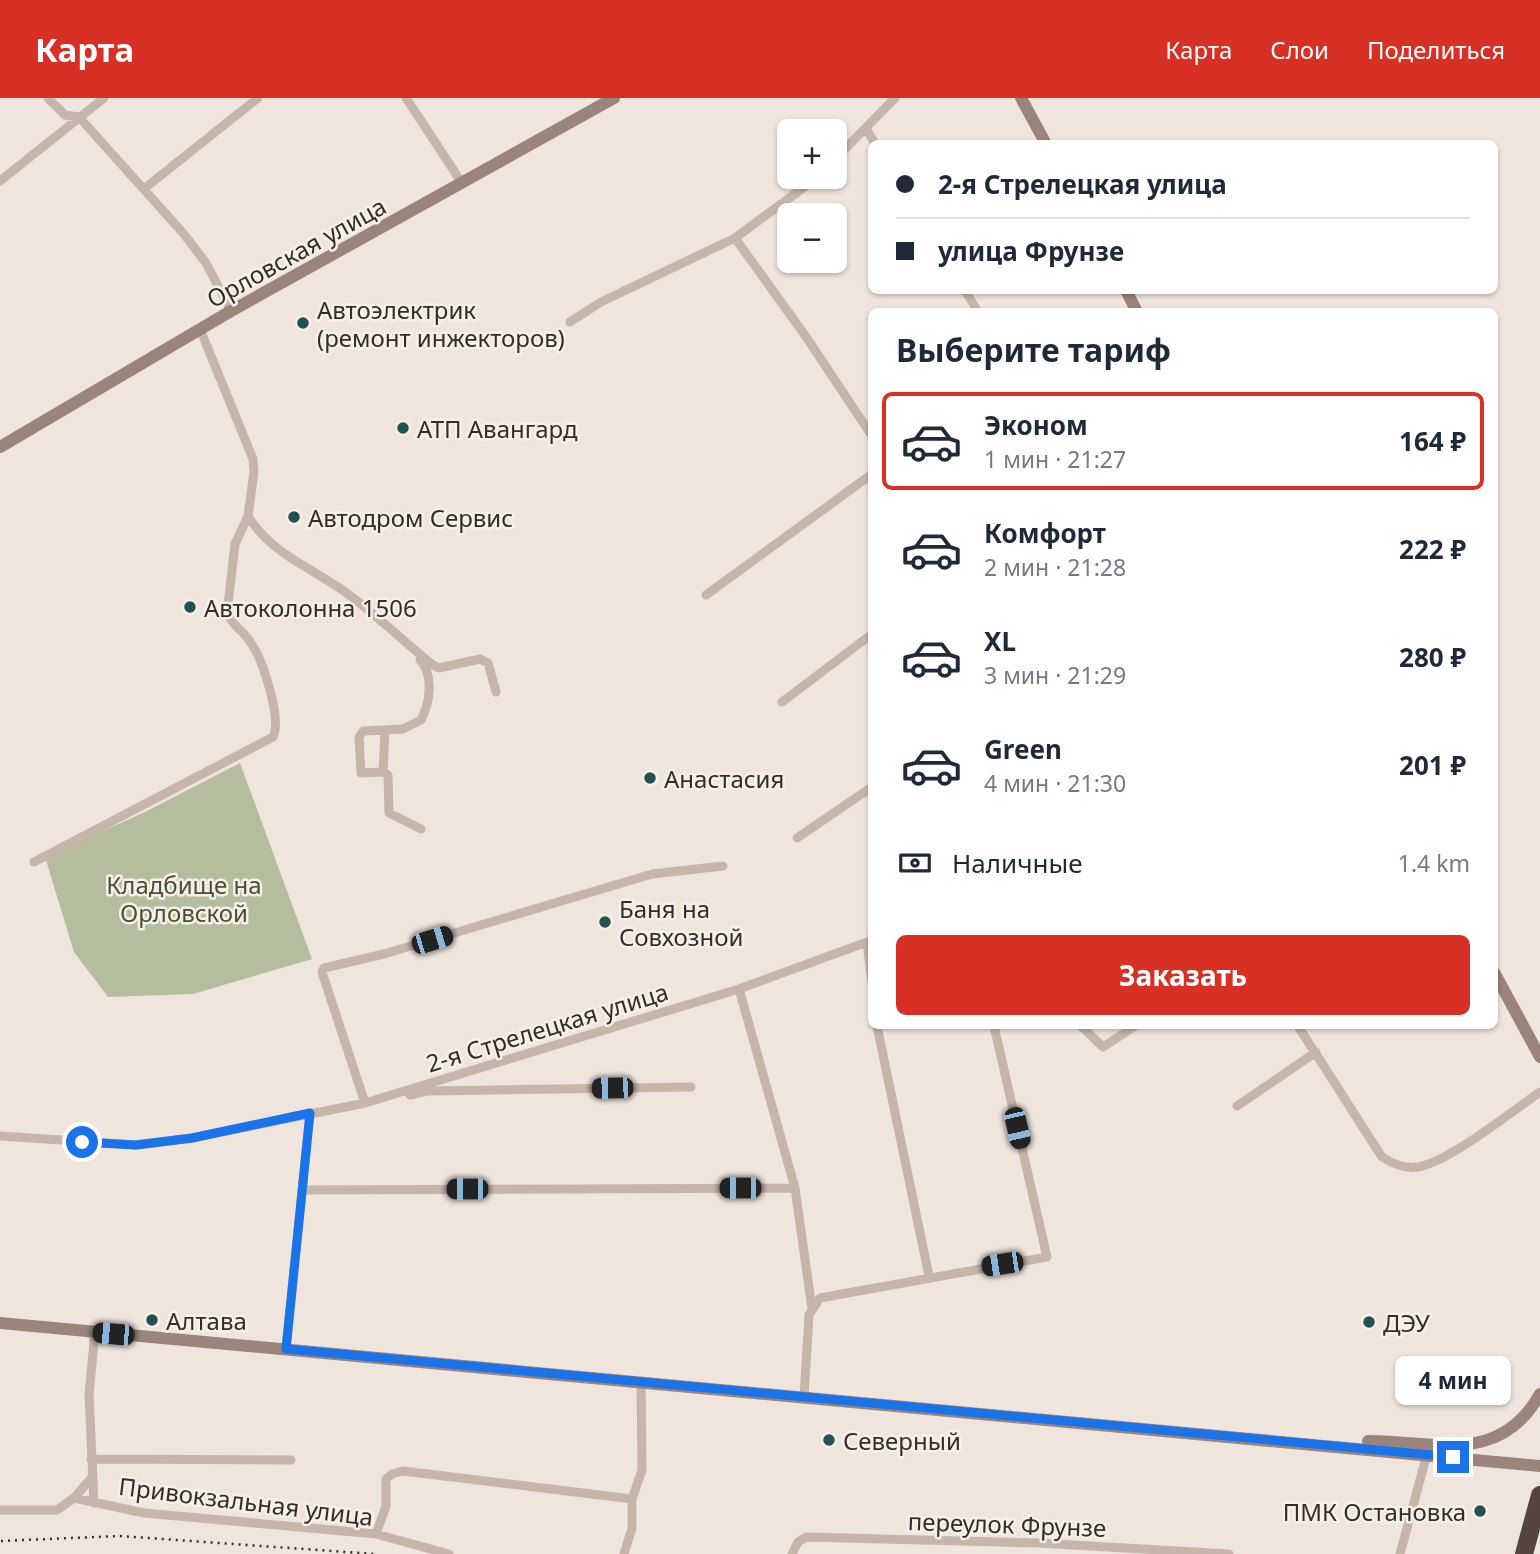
<!DOCTYPE html>
<html lang="ru">
<head>
<meta charset="utf-8">
<style>
  :root { --surface:#fff; --page:#f2f2f3; --text:#1f2937; --muted:#747a83; --line:#e0e1e3; --accent:#d93025 }
  body { margin:0; font-family:"Noto Sans",sans-serif; background:var(--page); color:var(--text); height:100vh; display:flex; flex-direction:column; font-size:26px; white-space:nowrap }
  * { box-sizing:border-box; margin:0 }
  p { font-size:23px; color:var(--muted) }
  .icon { flex:none; width:38px; height:38px; fill:none; stroke:currentColor; stroke-width:2; stroke-linecap:round; stroke-linejoin:round }
  .map { position:relative; flex:1; overflow:hidden }
  .panel { position:absolute; left:868px; top:210px; width:630px; height:721px; display:flex; flex-direction:column; background:var(--surface); border-radius:10px; box-shadow:0 2px 5px #0004 }
  .panel>* { flex:none }
  .banner { position:absolute; left:868px; top:42px; width:630px; height:154px; border-radius:10px; box-shadow:0 2px 5px #0004; display:grid; align-content:center; height:154px; padding:0 28px; background:var(--surface) }
  .tools { position:absolute; left:777px; top:21px; display:grid; gap:14px }
  .tools a { display:grid; place-items:center; width:70px; height:70px; border-radius:10px; background:var(--surface); box-shadow:0 2px 5px #0004; font-size:35px }
  .end { position:absolute; width:32px; height:32px; margin:-16px; border:9px solid #1a73e8; background:#fff; box-shadow:0 0 0 4px #fff }
  .from { border-radius:50% }
  .bubble { position:absolute; height:49px; border-radius:10px; background:var(--surface); box-shadow:0 2px 5px #0004; font-size:23px; font-weight:700; line-height:49px; text-align:center }
  .car { position:absolute; width:21px; height:42px; margin:-21px -10px; border-radius:9px; box-shadow:0 0 5px 2px #0007; background:linear-gradient(#222 24%,#8ab4d8 0 40%,#222 0 76%,#8ab4d8 0 86%,#222 0) }
  .banner b { display:flex; align-items:center; gap:24px; height:66px; font-size:26px }
  .banner b+b { border-top:2px solid var(--line) }
  .banner i { width:18px; height:18px; background:var(--text) }
  ul { padding:0; list-style:none }
  li { display:flex; align-items:center; gap:21px; height:98px; margin:0 14px 10px; padding:0 14px; border:4px solid transparent; border-radius:10px }
  li div { flex:1 }
  li b { display:block; font-size:26px }
  li em { font-style:normal; font-weight:700 }
  li.on { border-color:var(--accent) }
  li>.icon { width:63px; height:63px; stroke-width:1.5 }
  h2 { padding:0 28px; font-size:32px; line-height:84px }
  .pay { display:flex; align-items:center; gap:18px; height:77px; padding:0 28px; font-size:26px }
  .pay p { margin-inline-start:auto }
  .primary-button { display:flex; gap:14px; margin-top:auto; padding:14px 28px }
  .primary-button a { flex:1; height:80px; border-radius:10px; background:var(--accent); color:#fff; font-size:28px; font-weight:700; line-height:80px; text-align:center }
  header { display:flex; align-items:center; gap:42px; box-sizing:border-box; height:98px; padding:0 35px; background:var(--accent); color:#fff }
  header strong { font-size:33px }
  nav { display:flex; gap:38px; margin-inline-start:auto; font-size:24px }
  .map>svg:first-child { display:block }
  .green { fill:#b5bd9f }
  .lines { fill:none; stroke-linecap:round; stroke-linejoin:round }
  .street { stroke:#c6b5aa; stroke-width:9 }
  .secondary { stroke:#9a847c; stroke-width:12 }
  .highway { stroke:#554541; stroke-width:18 }
  .rail { stroke:#352c29; stroke-width:2.5; stroke-dasharray:2 5; stroke-linecap:butt }
  .route { stroke:#1a73e8; stroke-width:9 }
  .poi-dot { fill:#235251; stroke:#f7f0e9; stroke-width:2.5 }
  .labels { text-anchor:middle; dominant-baseline:central; stroke-width:5; stroke-linejoin:round; paint-order:stroke }
  .street-label { font-size:24px; fill:#352c29; stroke:#f7f0e9 }
  .poi-label { font-size:24px; fill:#352c29; stroke:#f7f0e9; text-anchor:start }
  .park-label { font-size:24px; fill:#475030; stroke:#f7f0e9 }
</style>
</head>
<body>
<header>
<strong>Карта</strong>
<nav><a>Карта</a><a>Слои</a><a>Поделиться</a></nav>
</header>
<div class="map">
<svg width="1540" height="1456" viewBox="0 0 1540 1456">
  <rect width="100%" height="100%" fill="#efe5dd"/>
  <path class="green" d="M240 665 312 861 193 896 108 899 74 854 45 759 145 714Z"/>
  <g class="lines">
    <path class="street" d="M48 0 65 17 79 19 183 135 206 165 231 213
      M406 0 462 85
      M866 30 875 46
      M835 61 895 0
      M0 83 104 0
      M145 90 258 0
      M735 140 809 243 872 338
      M965 192 978 214
      M570 224 601 204 735 140 818 79
      M200 231 253 361 254 374 248 418C271 455 306 467 341 491 373 513 402 543 433 567L439 570 480 561 488 565 496 594
      M706 497 872 376
      M420 562C434 577 430 605 421 622L403 631 363 633 359 639 361 675 383 674 388 677 389 715 421 731
      M782 604 872 536
      M383 674 385 632
      M797 740 872 689
      M34 764 273 639C282 621 263 562 251 545 244 533 232 528 227 515L235 446 248 418
      M739 891 795 1090 812 1211
      M877 928 929 1178
      M1081 928 1103 949 1135 928
      M1298 928 1382 1059C1393 1066 1405 1071 1418 1069 1449 1064 1512 1013 1540 994
      M410 997 427 993 691 989
      M368 1004 365 1005 322 874 324 870 384 856 652 776 723 768
      M1237 1008 1316 954
      M0 1038 136 1047 192 1040 365 1005 739 891 867 844 872 884
      M304 1092 795 1090
      M286 1251 310 1015
      M804 1299 809 1217 820 1200 1047 1159 994 928
      M91 1361 291 1362
      M74 1400 93 1378
      M94 1405 89 1296 95 1234
      M0 1412H57L74 1400 144 1415 376 1436 449 1456
      M376 1436 386 1408V1381L392 1376 403 1373 632 1401
      M624 1456 632 1430V1401L642 1372 641 1284
      M792 1456 798 1444 806 1439 1038 1445 1229 1456
      M1400 1456 1427 1356"/>
    <path class="secondary" d="M1021 0 1046 46
      M1126 192 1137 214
      M0 349 231 213 614 0
      M1494 874 1540 959
      M0 1225 1540 1368
      M1368 1343C1434 1343 1500 1368 1540 1296"/>
    <path class="highway" d="M1524 1456 1540 1397"/>
    <path class="rail" d="M1 1443 120 1438 374 1456"/>
  </g>
  <g class="lines">
    <path class="route" d="M82 1044 136 1047 192 1040 310 1015 286 1251 1453 1359"/>
  </g>
  <g class="poi-dot">
    <circle cx="303" cy="225" r="7"/>
    <circle cx="403" cy="330" r="7"/>
    <circle cx="294" cy="419" r="7"/>
    <circle cx="190" cy="509" r="7"/>
    <circle cx="650" cy="680" r="7"/>
    <circle cx="605" cy="824" r="7"/>
    <circle cx="152" cy="1222" r="7"/>
    <circle cx="1369" cy="1224" r="7"/>
    <circle cx="829" cy="1342" r="7"/>
    <circle cx="1480" cy="1413" r="7"/>
  </g>
  <g class="labels">
    <g class="street-label">
      <text transform="translate(296 154) rotate(-29)">Орловская улица</text>
      <text transform="translate(547 929) rotate(-17)">2-я Стрелецкая улица</text>
      <text transform="translate(246 1403) rotate(7)">Привокзальная улица</text>
      <text transform="translate(1007 1426) rotate(2)">переулок Фрунзе</text>
    </g>
    <g class="poi-label">
      <text x="317" y="211">Автоэлектрик<tspan x="317" dy="28">(ремонт инжекторов)</tspan></text>
      <text x="417" y="330">АТП Авангард</text>
      <text x="308" y="419">Автодром Сервис</text>
      <text x="204" y="509">Автоколонна 1506</text>
      <text x="664" y="680">Анастасия</text>
      <text x="619" y="810">Баня на<tspan x="619" dy="28">Совхозной</tspan></text>
      <text x="166" y="1222">Алтава</text>
      <text x="1383" y="1224">ДЭУ</text>
      <text x="843" y="1342">Северный</text>
      <text x="1466" y="1413" text-anchor="end">ПМК Остановка</text>
    </g>
    <g class="park-label">
      <text x="184" y="786">Кладбище на<tspan x="184" dy="28">Орловской</tspan></text>
    </g>
  </g>
</svg>
<div class="tools">
<a>+</a>
<a>−</a>
</div>
<i class="end from" style="left:82px;top:1044px"></i>
<i class="end" style="left:1453px;top:1359px"></i>
<div class="bubble" style="left:1395px;top:1258px;width:116px">4 мин</div>
<i class="car" style="left:432px;top:842px;rotate:73deg"></i>
<i class="car" style="left:612px;top:990px;rotate:269deg"></i>
<i class="car" style="left:1017px;top:1030px;rotate:167deg"></i>
<i class="car" style="left:740px;top:1090px;rotate:270deg"></i>
<i class="car" style="left:467px;top:1091px;rotate:270deg"></i>
<i class="car" style="left:1002px;top:1166px;rotate:261deg"></i>
<i class="car" style="left:113px;top:1236px;rotate:275deg"></i>
<div class="banner">
<b><i class="from"></i>2-я Стрелецкая улица</b>
<b><i></i>улица Фрунзе</b>
</div>
<section class="panel">
<h2>Выберите тариф</h2>
<ul>
<li class="on"><svg class="icon" aria-label="car" viewBox="0 0 24 24"><path d="M5 17H2v-5l4-1 3-4h7l3 4 3 1v5h-3M9 17h6M6 11h13"/><circle cx="7" cy="17" r="2"/><circle cx="17" cy="17" r="2"/></svg><div><b>Эконом</b><p>1 мин · 21:27</p></div><em>164 ₽</em></li>
<li><svg class="icon" aria-label="car" viewBox="0 0 24 24"><path d="M5 17H2v-5l4-1 3-4h7l3 4 3 1v5h-3M9 17h6M6 11h13"/><circle cx="7" cy="17" r="2"/><circle cx="17" cy="17" r="2"/></svg><div><b>Комфорт</b><p>2 мин · 21:28</p></div><em>222 ₽</em></li>
<li><svg class="icon" aria-label="car" viewBox="0 0 24 24"><path d="M5 17H2v-5l4-1 3-4h7l3 4 3 1v5h-3M9 17h6M6 11h13"/><circle cx="7" cy="17" r="2"/><circle cx="17" cy="17" r="2"/></svg><div><b>XL</b><p>3 мин · 21:29</p></div><em>280 ₽</em></li>
<li><svg class="icon" aria-label="car" viewBox="0 0 24 24"><path d="M5 17H2v-5l4-1 3-4h7l3 4 3 1v5h-3M9 17h6M6 11h13"/><circle cx="7" cy="17" r="2"/><circle cx="17" cy="17" r="2"/></svg><div><b>Green</b><p>4 мин · 21:30</p></div><em>201 ₽</em></li>
</ul>
<div class="pay"><svg class="icon" aria-label="cash" viewBox="0 0 24 24"><path d="M3 7h18v10H3z"/><circle cx="12" cy="12" r="2"/></svg>Наличные<p>1.4 km</p></div>
<div class="primary-button"><a>Заказать</a></div>
</section>
</div>
</body>
</html>
